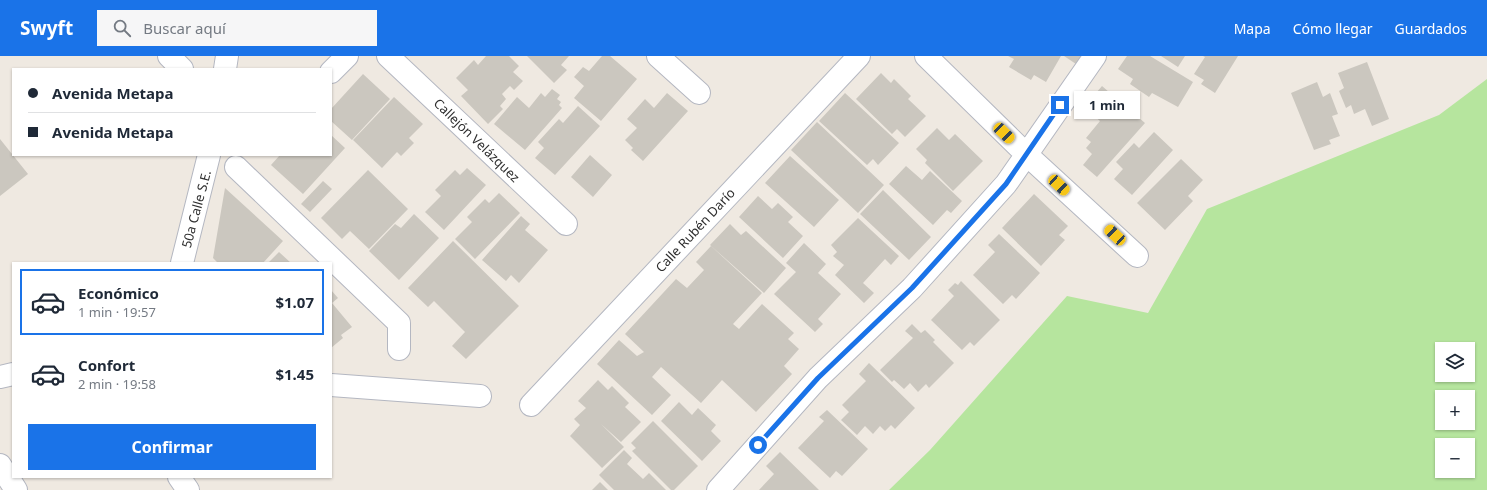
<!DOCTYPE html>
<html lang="es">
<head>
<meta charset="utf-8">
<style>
  :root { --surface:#fff; --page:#f6f6f7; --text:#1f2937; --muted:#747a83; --line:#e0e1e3; --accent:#1a73e8 }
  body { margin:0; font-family:"Noto Sans",sans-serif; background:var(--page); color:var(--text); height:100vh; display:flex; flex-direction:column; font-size:15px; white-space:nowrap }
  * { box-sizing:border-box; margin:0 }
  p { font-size:13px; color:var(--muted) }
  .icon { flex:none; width:22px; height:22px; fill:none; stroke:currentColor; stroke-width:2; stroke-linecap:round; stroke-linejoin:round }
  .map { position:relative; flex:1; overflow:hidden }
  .drawer { position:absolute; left:12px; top:206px; width:320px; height:216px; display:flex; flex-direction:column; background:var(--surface); border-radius:0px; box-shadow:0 1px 3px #0004 }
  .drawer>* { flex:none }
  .banner { position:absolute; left:12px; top:12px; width:320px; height:88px; border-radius:0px; box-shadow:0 1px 3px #0004; display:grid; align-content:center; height:88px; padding:0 16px; background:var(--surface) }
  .tools { position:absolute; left:1435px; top:286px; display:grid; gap:8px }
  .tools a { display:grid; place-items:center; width:40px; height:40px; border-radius:0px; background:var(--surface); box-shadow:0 1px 3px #0004; font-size:20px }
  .end { position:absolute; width:18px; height:18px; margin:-9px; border:5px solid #1a73e8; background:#fff; box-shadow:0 0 0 2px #fff }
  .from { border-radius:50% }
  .bubble { position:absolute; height:28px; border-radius:0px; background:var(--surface); box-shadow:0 1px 3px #0004; font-size:13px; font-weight:700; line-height:28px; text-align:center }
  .car { position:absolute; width:12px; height:24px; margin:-12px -6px; border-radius:5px; box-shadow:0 0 3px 1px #0007; background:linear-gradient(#f5c518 24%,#345 0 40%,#f5c518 0 76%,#345 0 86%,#f5c518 0) }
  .banner b { display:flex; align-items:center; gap:14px; height:38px; font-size:15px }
  .banner b+b { border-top:1px solid var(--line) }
  .banner i { width:10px; height:10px; background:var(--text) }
  ul { padding:7px 0 0; list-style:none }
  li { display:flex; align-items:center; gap:12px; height:66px; margin:0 8px 6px; padding:0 8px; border:2px solid transparent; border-radius:0px }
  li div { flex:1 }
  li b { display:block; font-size:15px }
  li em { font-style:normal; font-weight:700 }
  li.active { border-color:var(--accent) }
  li>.icon { width:36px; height:36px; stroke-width:1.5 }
  .action { display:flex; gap:8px; margin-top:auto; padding:8px 16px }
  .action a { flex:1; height:46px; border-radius:0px; background:var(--accent); color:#fff; font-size:16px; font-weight:700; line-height:46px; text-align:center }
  header { display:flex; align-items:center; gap:24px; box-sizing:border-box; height:56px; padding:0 20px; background:var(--accent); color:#fff }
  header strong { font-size:19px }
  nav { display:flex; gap:22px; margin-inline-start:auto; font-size:14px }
  .search { width:280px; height:36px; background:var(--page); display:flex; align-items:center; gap:10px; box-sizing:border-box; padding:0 14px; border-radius:0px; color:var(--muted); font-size:15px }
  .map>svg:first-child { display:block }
  .green { fill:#b6e59e; fill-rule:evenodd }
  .building { fill:#cbc7bf }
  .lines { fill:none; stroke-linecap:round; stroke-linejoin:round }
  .minor-casing { stroke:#b4b7c1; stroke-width:24 }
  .minor { stroke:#fff; stroke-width:22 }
  .route { stroke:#1a73e8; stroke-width:5 }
  .labels { text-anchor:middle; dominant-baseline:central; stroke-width:4; stroke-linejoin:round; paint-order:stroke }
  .street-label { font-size:13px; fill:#2e2e2e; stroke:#fff }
</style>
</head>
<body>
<header>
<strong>Swyft</strong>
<div class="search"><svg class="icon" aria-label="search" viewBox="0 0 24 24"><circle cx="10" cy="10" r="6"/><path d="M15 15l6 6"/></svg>Buscar aquí</div>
<nav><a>Mapa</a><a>Cómo llegar</a><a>Guardados</a></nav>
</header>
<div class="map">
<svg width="1487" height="434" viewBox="0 0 1487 434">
  <rect width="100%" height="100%" fill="#efe9e1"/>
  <path class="green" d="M1487 23V434H889L930 394 1067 240 1148 257 1207 153 1439 59ZM1442 293H1468V319H1442ZM1442 341H1468V367H1442ZM1442 389H1468V415H1442Z"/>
  <path class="building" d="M486 0H509L519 10 513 16 523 25 514 34 510 30 502 38 506 43 500 50 503 53 488 68 461 40 468 34 456 22 474 4 478 9Z
    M527 0H569L561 9 567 14 554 27Z
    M602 0H610L637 23 601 65 574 42 584 30 574 21 583 11 589 15Z
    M1008 0H1061L1046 26 1034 19 1031 24 1009 11 1014 3Z
    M1064 0H1081L1076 8Z
    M1127 0H1150L1193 26 1178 51 1152 37 1149 41 1130 28 1133 23 1118 13Z
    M1161 0H1185L1178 11Z
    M1203 0H1238L1215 37 1201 28 1204 24 1194 18 1205 1Z
    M1367 6 1389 63 1372 70 1365 53 1354 58 1351 49 1346 52 1339 35 1344 32 1338 17Z
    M881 17 891 27 894 23 911 40 908 43 926 60 905 81 897 73 892 78 856 43Z
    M363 18 390 43 352 84 331 65V53Z
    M1317 26 1323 41 1330 37 1338 58 1332 60 1340 80 1329 84 1331 88 1314 94 1291 37Z
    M1102 30 1145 67 1097 121 1083 109 1092 98 1086 92 1091 86 1086 82 1100 65 1084 51Z
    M552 33 560 39 557 43 561 46 559 49 562 52 525 94 494 68 517 41 529 52 541 37 545 41Z
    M667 37 688 55 643 105 631 94 633 92 625 84 637 72 627 63 645 43 654 52Z
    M845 37 899 87 878 109 873 103 867 109 819 65Z
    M394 41 423 68 409 82 414 87 401 100 397 96 382 112 353 84Z
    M578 50 600 70 555 119 535 102 544 92 538 86 559 63 563 67Z
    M817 66 884 129 858 157 791 94Z
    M937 72 949 84 955 78 983 105 953 135 925 107 927 104 916 93Z
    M1154 76 1173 94 1132 139 1114 123 1123 113 1116 106 1134 87 1139 92Z
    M331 79 345 92 303 138 271 109 280 99H331Z
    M0 83 28 118 0 140Z
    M590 99 612 119 593 141 571 121Z
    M790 100 839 144 814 171 765 127Z
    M1181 103 1203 124 1188 140 1193 145 1165 174 1137 147Z
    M906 110 922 124 930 115 962 145 951 157 947 154 933 169 889 128Z
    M467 112 486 129 444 174 425 156 441 140 435 134 455 114 460 119Z
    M368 114 408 153 369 193 350 175 342 183 321 162Z
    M323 125 332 133 310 156 301 148Z
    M225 132 283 185 263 207H218L213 202Z
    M883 134 931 181 909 204 860 158Z
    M499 137 520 157 475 203 455 183 472 166 467 161 485 143 489 147Z
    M1034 138 1068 170 1059 179 1065 184 1041 210 1002 172Z
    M758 140 772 153 778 147 793 161 788 166 803 180 783 202 739 161Z
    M414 158 439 182 399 224 369 195 395 168 401 172Z
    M521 160 530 168 525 174 548 194 519 227 511 219 506 225 482 204Z
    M858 162 899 200 891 209 885 203 863 227 874 237 864 247 835 219 844 209 833 200 837 196 831 189Z
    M730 168 741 179 746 175 786 212 764 237 710 189Z
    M999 178 1040 217 1016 243 1012 239 1003 248 973 219 995 196 988 189Z
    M453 185 519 250 466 303 452 290 465 276 434 245 428 251 408 232Z
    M804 187 826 208 818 217 841 238 818 263 823 268 815 276 774 238 796 216 786 207Z
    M711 190 762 237 733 268 739 273 762 248 794 277 788 283 799 293 784 310 792 318 756 356 722 324 701 347 661 311 652 321 671 339 652 359 597 308 619 284 637 300 644 296 625 278 676 223 687 232 704 214 696 206Z
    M279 196 291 207H268Z
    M961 225 1000 264 974 290 970 286 962 294 931 264 954 240 948 234 955 227 958 229Z
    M331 234 338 242 332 247 352 271 341 279 343 282 331 292Z
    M912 268 921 277 925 274 935 284 933 286 954 307 929 332 926 328 918 336 910 327 904 333 894 324 892 326 880 314 913 282 905 275Z
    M869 307 915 352 895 373 891 369 885 375 880 370 873 378 865 370 857 379 841 364 849 356 842 349 866 325 859 318Z
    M598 324 608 334 612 330 629 347 625 351 641 366 621 386 601 368 624 391 602 412 570 380 580 369 574 363 586 352 578 345Z
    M679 346 692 359 698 352 716 369 711 375 721 385 702 405 661 365Z
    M827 354 868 393 842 420 836 415 830 422 798 392 824 365 819 361Z
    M653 365 698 410 674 434H671L632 395 636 392 631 387Z
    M624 394 632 402 627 408 643 423 649 417 666 434H614L599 419Z
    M780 396 819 434H759L774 418 766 410Z
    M600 426 608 434H592Z"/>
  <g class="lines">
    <defs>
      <path id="minor" d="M169 0 182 13
        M388 0 566 168
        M658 0 699 37
        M926 0 1026 98 1137 200
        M225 13 227 0
        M331 16 347 0
        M236 111 399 267V293
        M182 207 209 99
        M0 321 13 318
        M331 329 480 340
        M531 349 859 0
        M0 409 16 434
        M179 421 188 434
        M718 434 818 322 912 232 1006 128 1095 0"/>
    </defs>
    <use href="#minor" class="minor-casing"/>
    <use href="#minor" class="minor"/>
  </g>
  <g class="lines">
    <path class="route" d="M758 389 818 322 912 232 1006 128 1060 49"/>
  </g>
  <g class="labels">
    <g class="street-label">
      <text transform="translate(477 84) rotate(44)">Callejón Velázquez</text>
      <text transform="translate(196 153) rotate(-75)">50a Calle S.E.</text>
      <text transform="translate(695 174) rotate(-47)">Calle Rubén Darío</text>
    </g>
  </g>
</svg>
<div class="tools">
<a><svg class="icon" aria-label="layers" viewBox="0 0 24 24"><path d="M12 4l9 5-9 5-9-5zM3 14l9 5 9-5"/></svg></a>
<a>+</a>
<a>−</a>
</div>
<i class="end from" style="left:758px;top:389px"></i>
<i class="end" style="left:1060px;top:49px"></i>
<div class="bubble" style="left:1074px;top:35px;width:66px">1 min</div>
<i class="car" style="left:1004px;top:77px;rotate:134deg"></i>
<i class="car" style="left:1059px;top:129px;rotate:133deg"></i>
<i class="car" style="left:1115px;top:179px;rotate:313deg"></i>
<div class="banner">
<b><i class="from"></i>Avenida Metapa</b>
<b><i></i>Avenida Metapa</b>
</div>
<section class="drawer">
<ul>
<li class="active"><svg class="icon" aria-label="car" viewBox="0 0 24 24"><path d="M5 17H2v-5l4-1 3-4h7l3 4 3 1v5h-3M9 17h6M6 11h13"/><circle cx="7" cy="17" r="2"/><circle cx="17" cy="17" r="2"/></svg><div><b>Económico</b><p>1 min · 19:57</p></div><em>$1.07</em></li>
<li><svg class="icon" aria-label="car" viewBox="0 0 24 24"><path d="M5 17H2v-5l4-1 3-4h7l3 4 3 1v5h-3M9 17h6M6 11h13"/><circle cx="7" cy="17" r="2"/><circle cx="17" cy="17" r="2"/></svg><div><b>Confort</b><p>2 min · 19:58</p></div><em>$1.45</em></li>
</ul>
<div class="action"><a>Confirmar</a></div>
</section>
</div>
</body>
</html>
